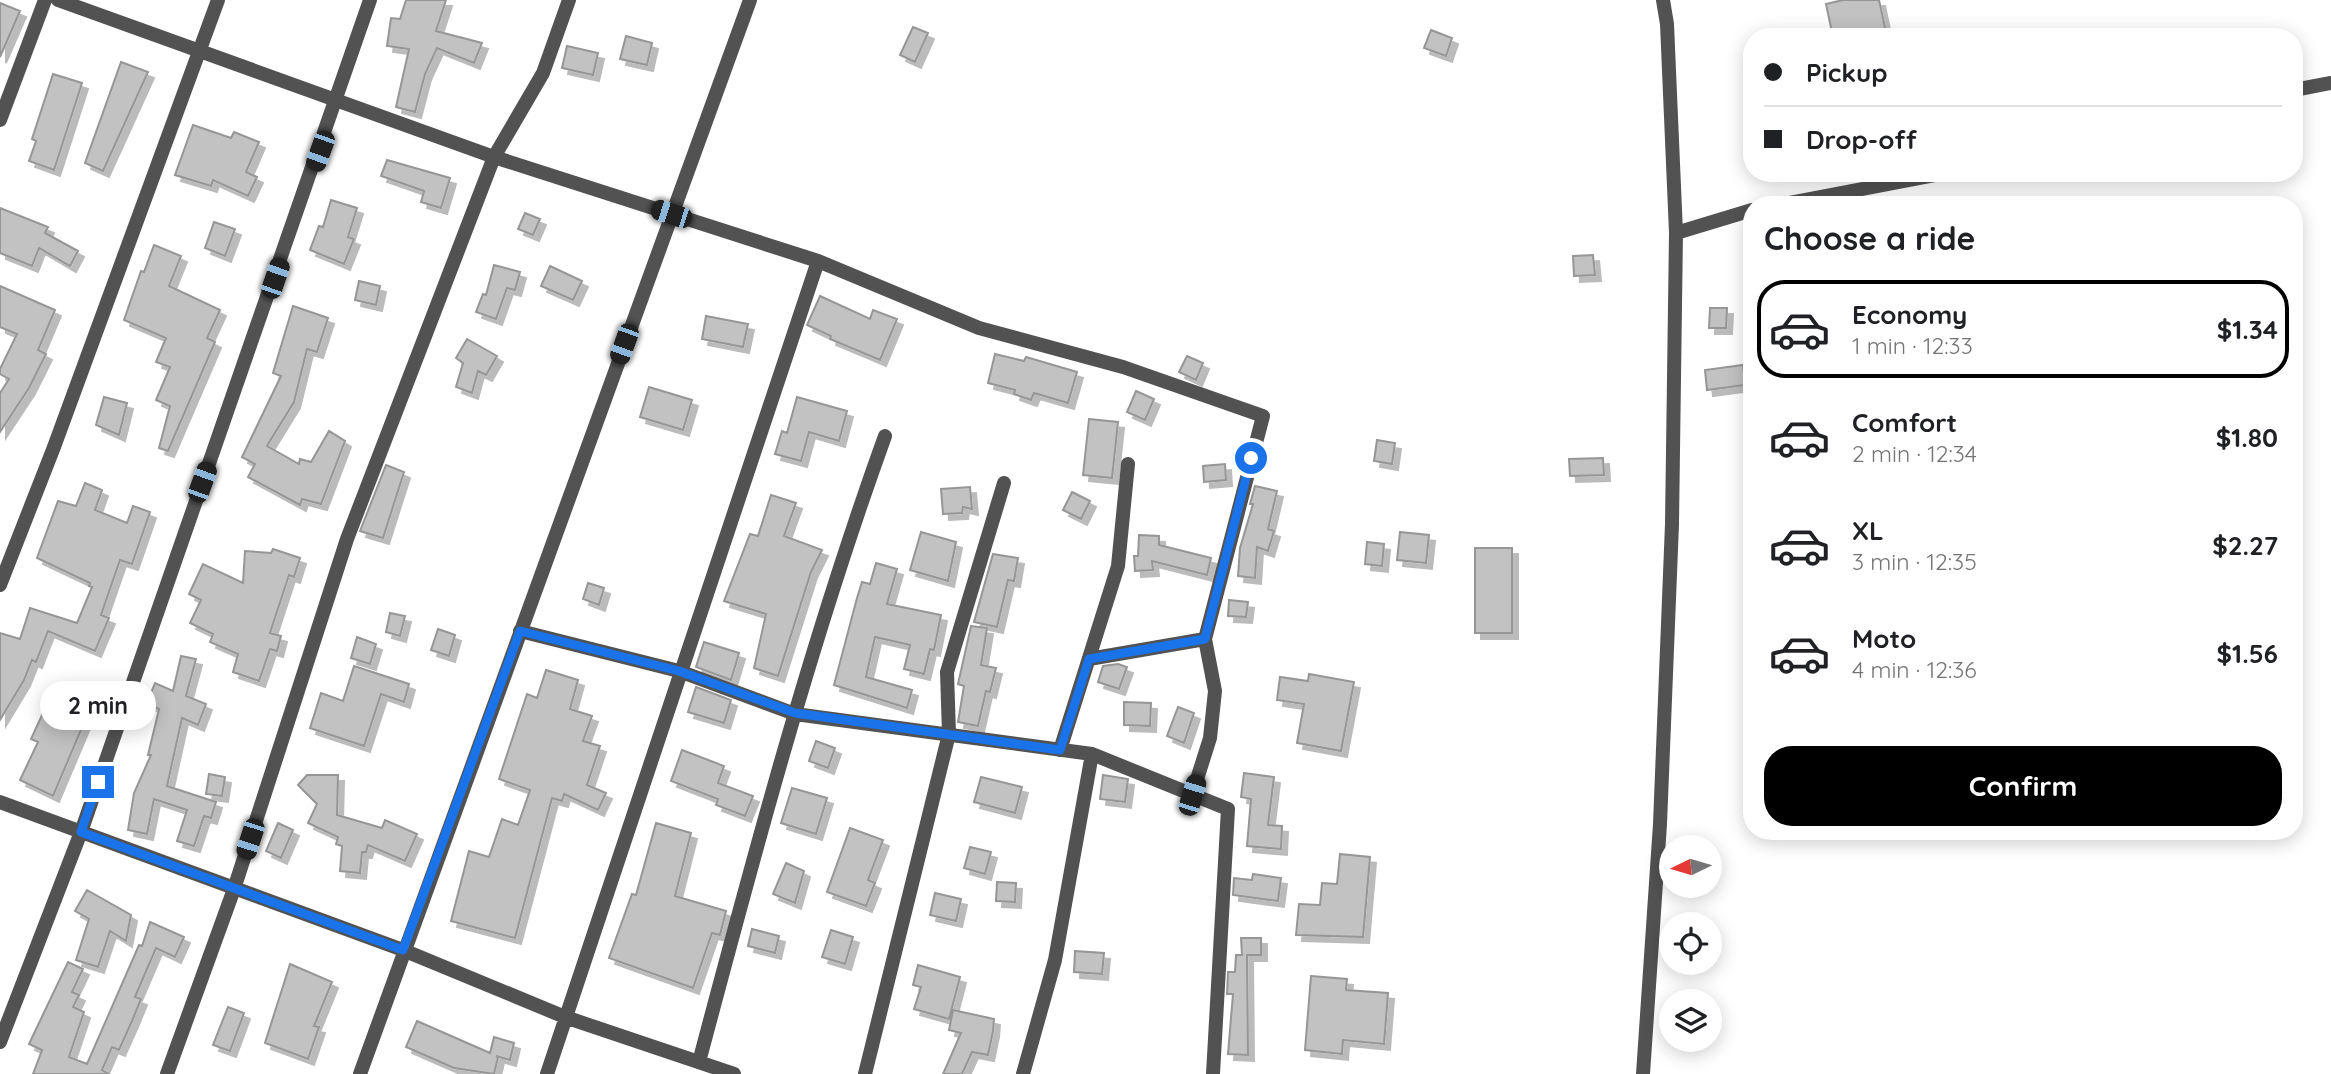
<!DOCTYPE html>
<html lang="en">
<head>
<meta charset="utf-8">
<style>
  :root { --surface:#fff; --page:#f2f2f2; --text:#202124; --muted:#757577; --line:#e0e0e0; --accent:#000 }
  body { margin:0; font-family:Quicksand,sans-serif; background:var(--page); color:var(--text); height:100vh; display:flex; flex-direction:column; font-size:26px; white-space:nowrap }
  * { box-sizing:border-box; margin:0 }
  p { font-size:23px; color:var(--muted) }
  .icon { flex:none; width:38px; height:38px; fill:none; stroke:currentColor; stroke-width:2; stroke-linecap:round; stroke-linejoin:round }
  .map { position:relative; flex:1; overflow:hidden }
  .side { position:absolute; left:1743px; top:196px; width:560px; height:644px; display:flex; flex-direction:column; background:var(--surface); border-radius:28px; box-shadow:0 4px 18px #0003 }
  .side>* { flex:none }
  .hud { position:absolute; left:1743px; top:28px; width:560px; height:154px; border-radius:28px; box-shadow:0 4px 18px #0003; display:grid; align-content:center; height:154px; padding:0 21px; background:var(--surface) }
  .needle { width:46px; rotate:265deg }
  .fabs { position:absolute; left:1659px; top:835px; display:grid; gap:14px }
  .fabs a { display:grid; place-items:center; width:63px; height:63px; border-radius:50%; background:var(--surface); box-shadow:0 4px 18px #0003; font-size:35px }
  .end { position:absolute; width:32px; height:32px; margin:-16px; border:9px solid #1a73e8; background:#fff; box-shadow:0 0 0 4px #fff }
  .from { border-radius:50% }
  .bubble { position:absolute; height:49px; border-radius:24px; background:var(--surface); box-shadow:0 4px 18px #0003; font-size:23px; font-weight:700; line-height:49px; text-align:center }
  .car { position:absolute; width:21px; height:42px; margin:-21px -10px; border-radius:9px; box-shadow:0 0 5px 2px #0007; background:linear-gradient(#222 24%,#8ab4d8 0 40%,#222 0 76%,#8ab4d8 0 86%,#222 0) }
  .hud b { display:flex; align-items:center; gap:24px; height:66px; font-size:26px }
  .hud b+b { border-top:2px solid var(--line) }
  .hud i { width:18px; height:18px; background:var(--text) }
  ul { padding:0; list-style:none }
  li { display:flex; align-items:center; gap:21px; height:98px; margin:0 14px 10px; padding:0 7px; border:4px solid transparent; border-radius:28px }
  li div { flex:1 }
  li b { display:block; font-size:26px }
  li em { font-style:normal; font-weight:700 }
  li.on { border-color:var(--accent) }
  li>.icon { width:63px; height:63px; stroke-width:1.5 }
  h2 { padding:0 21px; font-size:32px; line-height:84px }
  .cta { display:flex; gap:14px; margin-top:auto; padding:14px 21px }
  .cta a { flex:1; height:80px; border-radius:28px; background:var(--accent); color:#fff; font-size:28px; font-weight:700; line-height:80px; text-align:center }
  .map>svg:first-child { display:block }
  .building { fill:#c2c2c2; stroke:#969696; stroke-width:2; filter:url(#shadow) }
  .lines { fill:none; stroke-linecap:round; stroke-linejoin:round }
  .minor { stroke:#525252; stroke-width:14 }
  .route { stroke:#1a73e8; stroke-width:9 }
</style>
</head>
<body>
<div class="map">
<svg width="2331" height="1074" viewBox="0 0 2331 1074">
  <defs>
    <filter id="shadow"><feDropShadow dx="6" dy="6" stdDeviation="0" flood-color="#0004"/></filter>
  </defs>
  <rect width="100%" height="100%" fill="#fff"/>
  <path class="building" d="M406 0H446L436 31 482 43 474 63 437 48 425 74 415 112 396 107 409 49 387 46 391 18 400 19Z
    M1843 0H1879L1887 37H1833L1826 4Z
    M0 3 20 11 0 57Z
    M913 27 928 33 915 62 900 55Z
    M1431 30 1452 38 1446 56 1424 48Z
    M626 36 652 43 647 65 620 59Z
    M567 46 598 53 593 75 562 68Z
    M121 62 148 72 103 171 85 163Z
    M53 74 82 83 54 170 29 161 36 141 32 139Z
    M193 125 231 138 234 132 259 142 246 172 257 177 248 196 213 180 211 186 175 175Z
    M387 160 450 178 441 208 421 202 424 191 381 176Z
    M331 200 357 208 348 237 354 239 344 264 310 250 319 226 323 227Z
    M0 208 48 227 45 233 78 251 70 266 39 248 32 266 0 253Z
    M525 213 540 219 533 235 518 229Z
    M214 222 235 229 225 256 205 248Z
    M154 245 181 256 169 286 220 310 207 338 215 342 168 451 159 448 170 406 156 400 170 367 156 362 166 338 124 320 141 271 144 272Z
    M1593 255 1595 275 1574 276 1573 256Z
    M494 265 520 272 515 290 507 288 496 319 476 312 483 294 486 295Z
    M550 266 582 281 573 300 541 286Z
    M359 281 380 286 376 305 355 300Z
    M0 286 55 310 38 350 46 354 29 388 0 432V393L9 379 0 374V369L17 334 0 327Z
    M820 296 870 319 873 310 897 319 880 360 830 339 831 336 807 325Z
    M293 306 328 318 317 352 307 349 294 402 267 446 299 464 300 459 311 462 329 431 345 441 321 504 302 499 300 505 248 477 255 464 242 457 281 376 273 373Z
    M1710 308H1727L1726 328H1709Z
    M706 316 748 324 743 347 702 339Z
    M467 339 497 356 486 375 478 371 472 393 456 387 463 363 456 358Z
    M995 354 1024 361 1026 357 1077 372 1068 403 1034 393 1031 400 1014 394 1015 390 988 383Z
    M1187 356 1203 363 1196 380 1179 372Z
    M1743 365 1745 385 1707 390 1705 370Z
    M649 387 692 400 683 430 640 417Z
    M1136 391 1154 399 1145 420 1127 412Z
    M104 397 127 403 119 435 96 425Z
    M797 397 847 411 839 441 809 432 801 461 775 454 782 431 787 433Z
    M1089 419 1118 422 1112 478 1083 475Z
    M1377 440 1395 443 1392 464 1374 461Z
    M1603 458 1604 475 1570 476 1569 459Z
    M1225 464 1226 480 1204 482 1203 466Z
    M386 465 404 472 383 538 360 531Z
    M85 483 102 490 95 510 127 523 133 506 150 512 132 564 120 560 101 615 109 618 95 651 48 631 36 662 32 660 24 680 0 720V633L20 639 30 608 77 623 92 587 89 586 90 583 37 558 58 501 76 506Z
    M1255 486 1277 491 1268 529 1274 531 1268 551 1257 547 1255 578 1238 576 1240 548 1253 504H1250Z
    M970 487 972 509 963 507 962 513 943 514 941 489Z
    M1072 492 1090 501 1081 519 1063 510Z
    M771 495 796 503 784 536 822 550 811 572 778 676 754 668 766 614 724 601 750 534 758 536Z
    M921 532 956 542 948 581 910 570Z
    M1400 532 1429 535 1426 563 1397 560Z
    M1139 535 1159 536V545L1211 558 1207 575 1152 561 1153 570 1135 571 1134 556H1138Z
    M1367 542 1384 544 1382 566 1365 564Z
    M1475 548H1512V633H1475Z
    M273 549 300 558 294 577 289 575 270 633 281 636 277 651 270 649 259 681 233 672 238 654 210 642 213 634 190 623 201 600 189 594 203 564 243 583 245 551 271 553Z
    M993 554 1018 558 1014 581 1008 580 997 627 974 622Z
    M876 563 897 569 887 604 941 615 934 650 930 649 924 674 904 669 910 645 875 637 866 677 912 690 907 708 834 685 857 598 862 582 870 584Z
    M588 583 604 588 599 605 583 599Z
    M1229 600 1248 602 1246 617 1228 616Z
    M390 613 405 616 400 636 386 632Z
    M971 626 987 628 981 665 996 668 990 692 986 691 978 726 958 722 964 686 958 684Z
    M438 629 455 635 449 656 431 650Z
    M357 637 376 644 370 664 351 658Z
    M704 642 739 653 731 680 696 667Z
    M181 656 196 659 186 696 206 704 198 725 182 718 167 786 216 802 211 818 204 816 194 846 177 841 187 810 154 799 147 834 128 830 134 793 151 755H148L159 709 147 703 155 683 173 691Z
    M1118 664 1127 667 1119 689 1098 682 1103 666Z
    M354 666 409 684 404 702 381 694 364 746 310 728 321 693 343 701Z
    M546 670 578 680 570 709 592 716 583 741 600 746 587 785 606 793 598 810 564 794 562 801 552 798 515 938 451 921 469 851 489 857 502 819 518 825 530 790 499 779 527 694 537 698Z
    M1309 674 1354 682 1341 751 1297 743 1304 704 1277 700 1280 677 1308 681Z
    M696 687 731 700 724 723 688 712Z
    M48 702 86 718 53 796 20 780 38 742 31 739Z
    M1124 702 1151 703 1150 726 1124 725Z
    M1178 707 1194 713 1184 743 1167 736Z
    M816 741 835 748 828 768 809 761Z
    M682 750 724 766 718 783 753 796 745 816 716 805 718 799 671 781Z
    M1244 773 1274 777 1268 825 1282 826 1281 849 1247 846 1251 799 1241 797Z
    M209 774 225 777 222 796 206 794Z
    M307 775H338L337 815 382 828 385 820 417 834 405 861 368 845 366 852H362L360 873 340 871 342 846 336 844 338 837 308 823 317 804 298 785Z
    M1103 775 1128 779 1125 802 1100 799Z
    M981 777 1022 787 1015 813 974 802Z
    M792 788 827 798 816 834 781 823Z
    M278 823 293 830 281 858 266 851Z
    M656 823 691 833 675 896 726 911 720 935 712 933 693 988 609 958 632 894 636 895Z
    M850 828 883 840 868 880 875 883 866 906 827 892Z
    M970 847 991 852 985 874 964 868Z
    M1340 854 1370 857 1363 937 1296 935 1299 904 1320 905 1322 883 1337 884Z
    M786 863 804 871 795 903 773 894Z
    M1253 874 1281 878 1278 901 1233 895 1234 878 1252 880Z
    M997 882 1016 883 1015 902 996 901Z
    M87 890 131 915 126 941 110 931 98 967 76 960 89 919 75 911Z
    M935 893 961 899 956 921 930 915Z
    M150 922 184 937 175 957 156 948 135 997 141 999 132 1021 119 1050 112 1047 102 1070 109 1074H33L42 1050 29 1044 68 962 83 969 72 992 79 995 73 1007 84 1012 69 1057 87 1064 139 945 142 946Z
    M752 929 779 936 775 953 748 946Z
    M831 930 853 937 845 964 822 957Z
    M1241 938H1261V955H1247L1248 1055 1228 1054 1233 994H1227L1228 972H1235L1236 955H1242Z
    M1075 951 1104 953 1102 974 1074 972Z
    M290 964 332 982 314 1026 319 1027 308 1059 265 1043Z
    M918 965 960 977 949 1019 914 1009 921 987 913 985Z
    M1311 976 1347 979 1346 990 1388 993 1384 1044 1343 1040 1342 1054 1305 1050Z
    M228 1007 244 1013 230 1051 213 1045Z
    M953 1010 994 1019 993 1031 988 1055 972 1052 962 1074H943L961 1033 949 1030Z
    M417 1021 490 1053 494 1037 514 1043 510 1060 496 1056 498 1057 494 1074 454 1068 406 1047Z"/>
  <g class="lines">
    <path class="minor" d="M58 0 494 157 818 261 979 328 1123 367 1263 416 1205 639 1215 691 1210 738 1192 795
      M2294 90 2331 83
      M0 120 45 0
      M1779 205 1946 173
      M1676 233 1752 210
      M0 585 54 447 218 0
      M520 631 679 671 795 714 1092 754 1228 809 1213 1074
      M1089 659 1205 639
      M1060 750 1118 566 1128 464
      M0 802 403 950 565 1017 734 1074
      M0 1042 81 832 370 0
      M699 1062C755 851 811 641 885 436
      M167 1074 234 889 347 539 494 157 543 73 569 0
      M360 1074 750 0
      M547 1074 818 261
      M865 1074 949 734 947 672 1004 483
      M1023 1074 1055 960 1092 754
      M1643 1074 1660 824 1672 524 1676 233 1667 24 1663 0"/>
  </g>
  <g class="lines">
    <path class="route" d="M98 782 81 832 403 950 520 631 679 671 795 713 1060 750 1089 659 1205 639 1251 458"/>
  </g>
</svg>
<div class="fabs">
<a><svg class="needle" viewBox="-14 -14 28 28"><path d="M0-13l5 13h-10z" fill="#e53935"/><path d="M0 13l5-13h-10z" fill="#757577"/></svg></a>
<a><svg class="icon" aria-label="locate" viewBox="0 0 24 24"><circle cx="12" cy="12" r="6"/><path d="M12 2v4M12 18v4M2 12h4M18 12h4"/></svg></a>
<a><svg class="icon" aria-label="layers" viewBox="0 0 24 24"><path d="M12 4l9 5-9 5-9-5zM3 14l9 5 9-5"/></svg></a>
</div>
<i class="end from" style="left:1251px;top:458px"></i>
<i class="end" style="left:98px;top:782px"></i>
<div class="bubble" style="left:40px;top:681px;width:116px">2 min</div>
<i class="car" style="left:320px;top:151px;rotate:200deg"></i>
<i class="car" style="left:671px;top:214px;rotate:288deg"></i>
<i class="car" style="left:275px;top:278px;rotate:19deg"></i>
<i class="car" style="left:624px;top:344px;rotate:200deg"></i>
<i class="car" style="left:202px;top:482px;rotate:20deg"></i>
<i class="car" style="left:1192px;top:795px;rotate:17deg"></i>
<i class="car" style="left:250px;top:839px;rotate:198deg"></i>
<div class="hud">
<b><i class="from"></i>Pickup</b>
<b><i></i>Drop-off</b>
</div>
<section class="side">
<h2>Choose a ride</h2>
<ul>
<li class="on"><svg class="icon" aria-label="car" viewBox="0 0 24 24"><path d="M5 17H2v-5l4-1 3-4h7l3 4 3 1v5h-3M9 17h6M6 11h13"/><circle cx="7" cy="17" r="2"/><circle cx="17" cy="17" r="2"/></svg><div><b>Economy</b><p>1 min · 12:33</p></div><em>$1.34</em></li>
<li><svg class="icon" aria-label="car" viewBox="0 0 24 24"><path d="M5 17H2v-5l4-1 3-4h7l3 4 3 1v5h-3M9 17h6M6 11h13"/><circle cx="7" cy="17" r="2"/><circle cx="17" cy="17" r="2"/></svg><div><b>Comfort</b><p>2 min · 12:34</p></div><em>$1.80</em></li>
<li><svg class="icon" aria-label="car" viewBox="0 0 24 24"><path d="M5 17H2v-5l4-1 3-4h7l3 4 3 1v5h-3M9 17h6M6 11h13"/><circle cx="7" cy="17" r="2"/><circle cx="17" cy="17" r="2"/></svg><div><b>XL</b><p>3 min · 12:35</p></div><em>$2.27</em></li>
<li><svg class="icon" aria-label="car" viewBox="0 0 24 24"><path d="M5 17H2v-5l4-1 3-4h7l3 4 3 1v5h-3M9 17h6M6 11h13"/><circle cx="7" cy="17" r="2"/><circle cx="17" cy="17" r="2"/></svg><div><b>Moto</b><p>4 min · 12:36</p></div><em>$1.56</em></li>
</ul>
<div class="cta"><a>Confirm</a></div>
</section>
</div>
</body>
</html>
